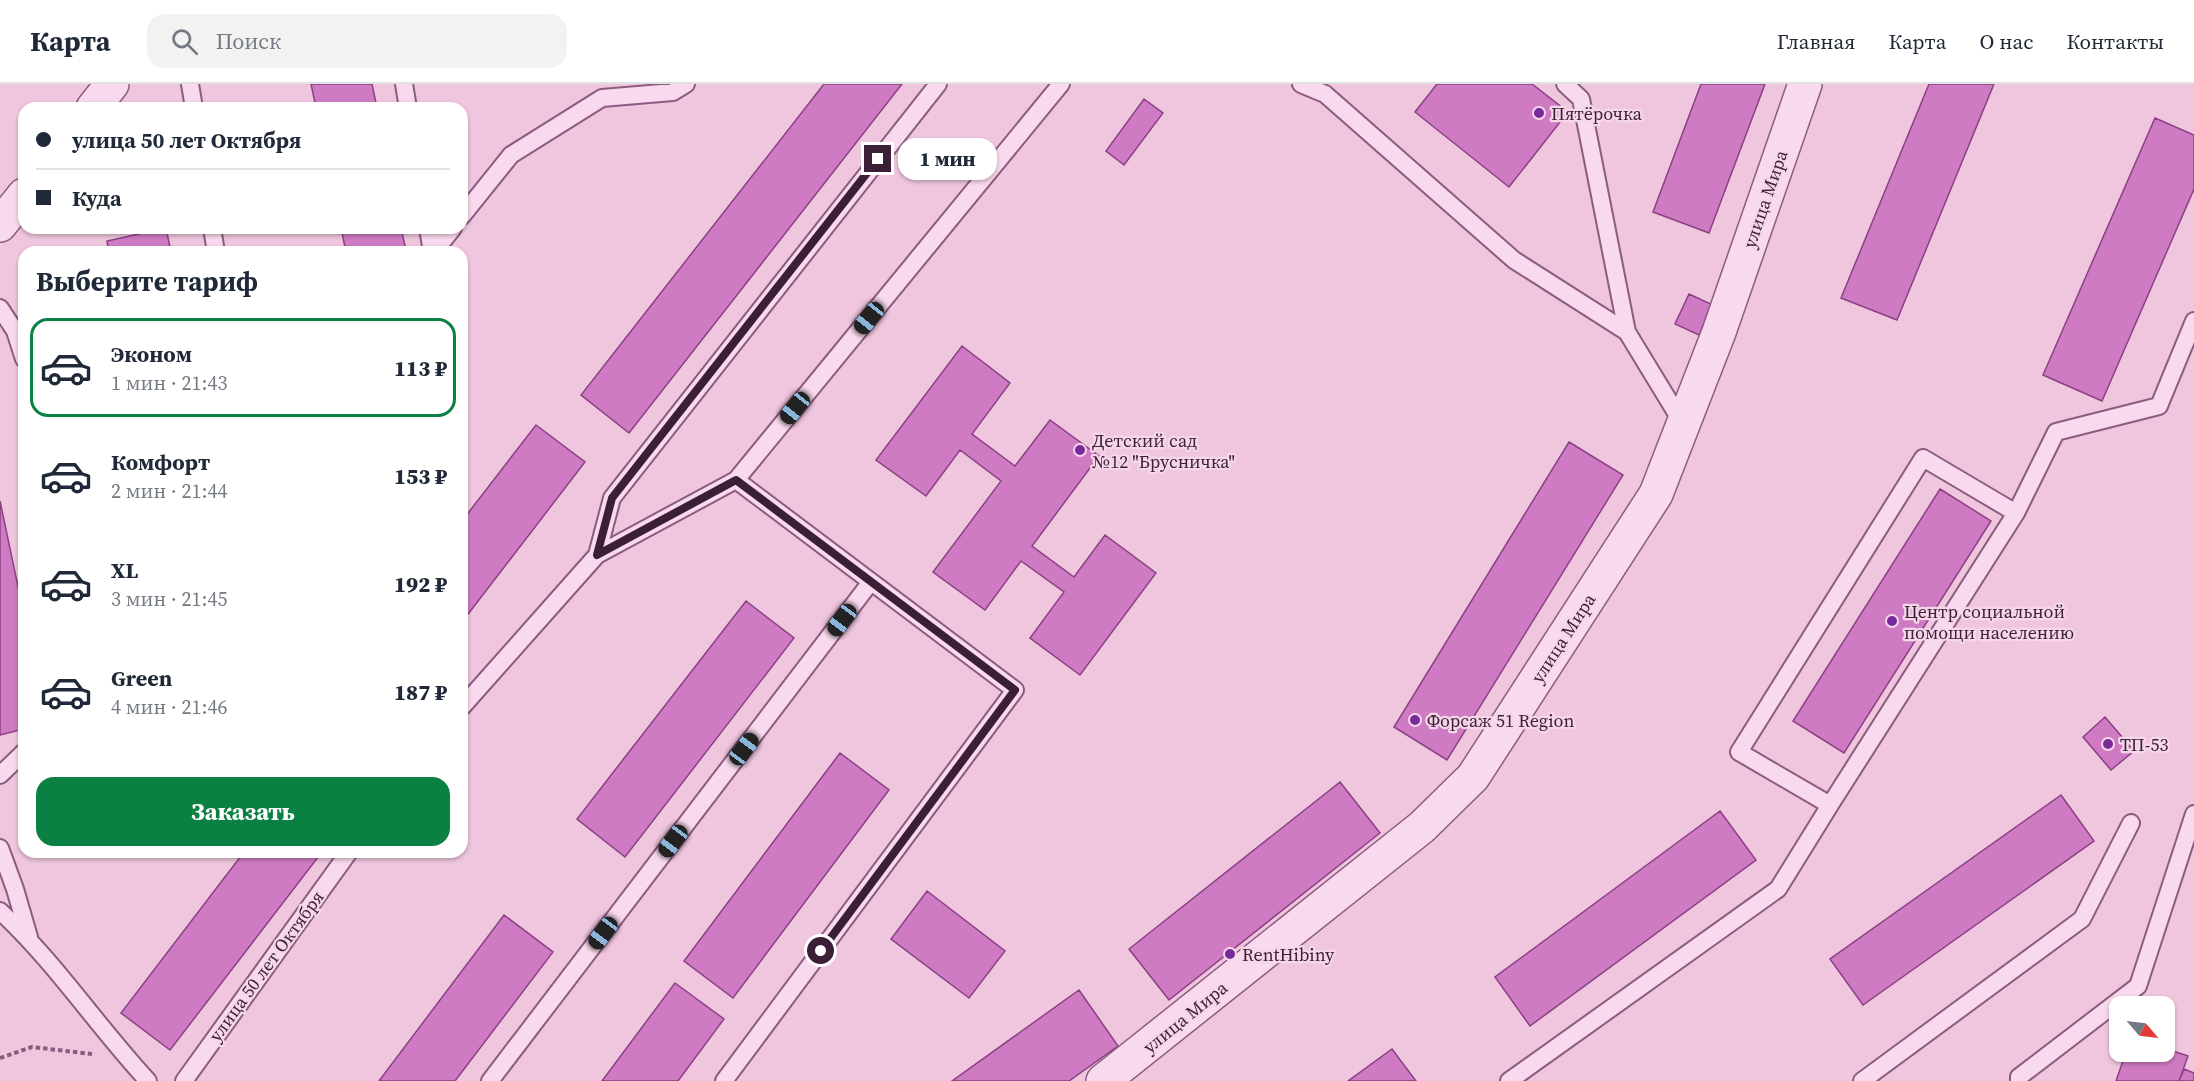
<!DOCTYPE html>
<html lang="ru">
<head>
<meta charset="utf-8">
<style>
  :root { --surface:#fff; --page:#f2f2f3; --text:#1f2937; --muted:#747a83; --line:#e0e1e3; --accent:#0b8043 }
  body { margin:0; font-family:"Source Serif 4",serif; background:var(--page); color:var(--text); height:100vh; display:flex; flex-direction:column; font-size:22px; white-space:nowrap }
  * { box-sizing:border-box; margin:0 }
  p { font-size:20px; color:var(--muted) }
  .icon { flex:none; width:33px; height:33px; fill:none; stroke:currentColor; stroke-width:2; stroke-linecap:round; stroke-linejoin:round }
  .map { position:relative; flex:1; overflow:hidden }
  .sheet { position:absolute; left:18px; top:162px; width:450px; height:612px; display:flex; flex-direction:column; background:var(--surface); border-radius:18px; box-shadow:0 2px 4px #0004 }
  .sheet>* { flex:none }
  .banner { position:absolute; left:18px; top:18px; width:450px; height:132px; border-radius:18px; box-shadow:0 2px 4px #0004; display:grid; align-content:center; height:132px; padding:0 18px; background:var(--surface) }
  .needle { width:39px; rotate:118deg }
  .fabs { position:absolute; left:2109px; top:912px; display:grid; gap:12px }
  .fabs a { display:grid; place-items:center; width:66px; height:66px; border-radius:12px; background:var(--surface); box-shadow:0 2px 4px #0004; font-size:30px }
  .end { position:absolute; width:27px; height:27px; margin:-14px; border:8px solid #3b1f36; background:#fff; box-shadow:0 0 0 3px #fff }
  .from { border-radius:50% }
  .bubble { position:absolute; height:42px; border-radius:18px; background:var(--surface); box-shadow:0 2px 4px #0004; font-size:20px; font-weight:800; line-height:42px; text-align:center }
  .car { position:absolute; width:18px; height:36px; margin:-18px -9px; border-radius:8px; box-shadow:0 0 4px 2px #0007; background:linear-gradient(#222 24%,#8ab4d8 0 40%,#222 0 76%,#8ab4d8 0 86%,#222 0) }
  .banner b { display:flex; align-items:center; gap:21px; height:57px; font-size:22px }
  .banner b+b { border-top:2px solid var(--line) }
  .banner i { width:15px; height:15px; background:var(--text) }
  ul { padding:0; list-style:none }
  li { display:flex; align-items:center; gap:18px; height:99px; margin:0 12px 9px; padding:0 6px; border:3px solid transparent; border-radius:18px }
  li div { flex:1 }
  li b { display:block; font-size:22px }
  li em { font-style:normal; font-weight:800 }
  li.on { border-color:var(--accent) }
  li>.icon { width:54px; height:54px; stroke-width:1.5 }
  h2 { padding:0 18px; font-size:27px; line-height:72px }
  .cta { display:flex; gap:12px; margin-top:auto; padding:12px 18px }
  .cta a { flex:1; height:69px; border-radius:18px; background:var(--accent); color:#fff; font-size:24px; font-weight:800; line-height:69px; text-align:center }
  header { display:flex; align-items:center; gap:36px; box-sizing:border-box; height:84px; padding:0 30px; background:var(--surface); border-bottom:2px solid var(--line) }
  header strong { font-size:28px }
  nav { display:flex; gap:33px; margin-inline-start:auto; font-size:21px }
  .search { width:420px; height:54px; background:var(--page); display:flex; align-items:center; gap:15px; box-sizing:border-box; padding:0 21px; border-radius:18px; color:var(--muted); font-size:22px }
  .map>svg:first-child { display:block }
  .building { fill:#ce7bc4; stroke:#8b4083; stroke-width:1.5 }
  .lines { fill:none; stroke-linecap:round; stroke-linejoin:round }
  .lane-casing { stroke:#8b5b80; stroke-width:20 }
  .street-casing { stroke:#8b5b80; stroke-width:36 }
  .path { stroke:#8b5b80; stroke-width:4; stroke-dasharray:4.5 3; stroke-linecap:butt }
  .lane { stroke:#f9d9ed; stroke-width:16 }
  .street { stroke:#f9d9ed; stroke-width:33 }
  .route { stroke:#3b1f36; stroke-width:8 }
  .poi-dot { fill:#782a9b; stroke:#f6d6e9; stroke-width:2 }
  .labels { text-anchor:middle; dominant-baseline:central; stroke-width:4.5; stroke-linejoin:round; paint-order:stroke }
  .poi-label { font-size:18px; fill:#3b1f36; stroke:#f6d6e9; text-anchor:start }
  .street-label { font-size:18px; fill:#3b1f36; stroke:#f6d6e9 }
</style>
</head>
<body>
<header>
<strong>Карта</strong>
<div class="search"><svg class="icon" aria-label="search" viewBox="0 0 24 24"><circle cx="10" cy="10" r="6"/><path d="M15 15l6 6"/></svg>Поиск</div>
<nav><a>Главная</a><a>Карта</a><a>О нас</a><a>Контакты</a></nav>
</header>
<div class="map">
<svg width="2194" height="997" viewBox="0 0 2194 997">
  <rect width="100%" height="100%" fill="#efc6de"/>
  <path class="building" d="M311 0H372L377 24H316Z
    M824 0H902L629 349 581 311Z
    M1437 0H1532L1568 28 1509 103 1415 28Z
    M1701 0H1765L1709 149 1653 128Z
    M1929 0H1994L1897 236 1841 214Z
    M1144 15 1163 29 1124 81 1106 67Z
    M2155 34 2194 51V105L2102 317 2043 291Z
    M166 144 171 168H109L107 157Z
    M341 144H401L406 166 346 168Z
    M1689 210 1713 221 1699 251 1675 240Z
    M962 262 1010 299 972 350 1015 382 1050 336 1099 372 1032 462 1074 493 1105 451 1156 489 1080 591 1030 554 1064 508 1021 477 985 526 933 488 1001 397 960 366 926 412 876 376Z
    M536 341 585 378 462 538V437Z
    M1569 358 1623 391 1447 676 1394 643Z
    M1940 405 1991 437 1844 669 1793 637Z
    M0 417 24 531V645L0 651Z
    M746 517 794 554 625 773 577 735Z
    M2105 633 2134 667 2111 686 2083 653Z
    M840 669 889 706 733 914 684 877Z
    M1340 698 1380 749 1169 916 1129 865Z
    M2061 711 2094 757 1863 921 1830 875Z
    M1720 727 1756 776 1530 942 1495 893Z
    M244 768H322L170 966 121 929Z
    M927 807 1005 867 969 914 891 855Z
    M504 831 553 868 455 997H379Z
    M675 899 724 935 678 997H602Z
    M1079 906 1118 962 1069 997H952Z
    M2164 964 2188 972 2179 997H2116L2126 968H2164Z
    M1392 965 1416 997H1348Z
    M2184 985 2194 989V997H2179Z"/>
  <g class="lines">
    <defs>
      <path id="lane" d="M190 0 194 24
        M404 0 408 24
        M1301 0 1325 10 1514 176 1627 248
        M1565 0 1581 15 1627 248 1683 340
        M462 132 511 71 602 14 673 8 686 0
        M212 144 216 168
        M428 144 432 168
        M434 168 453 144
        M0 224 15 247 24 275
        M2016 429 1923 374 1739 668 1830 721 2016 429 2056 348 2159 322 2194 237
        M597 471 612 414 938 0
        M462 623 597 471 736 396 1061 0
        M0 691 24 668
        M0 764 15 805 29 853
        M0 827C55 878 97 942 148 997
        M184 997 349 768
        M490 997 870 499
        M724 997 1015 606 736 396
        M1509 997 1778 805 1830 721
        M1862 997 2082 835 2131 739
        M2019 997V993L2138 902 2194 730"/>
      <path id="street" d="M93 24 112 0
        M0 141 24 111
        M1103 997 1422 743 1473 693 1656 410 1719 248 1805 0"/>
    </defs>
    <use href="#lane" class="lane-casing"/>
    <use href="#street" class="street-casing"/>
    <path class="path" d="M0 974 32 963 92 970"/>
    <use href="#lane" class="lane"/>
    <use href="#street" class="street"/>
  </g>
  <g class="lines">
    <path class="route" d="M821 867 1015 606 736 396 597 471 612 414 878 75"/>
  </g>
  <g class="poi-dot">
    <circle cx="1539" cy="29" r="6"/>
    <circle cx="1080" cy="366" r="6"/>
    <circle cx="1892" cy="537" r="6"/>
    <circle cx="1415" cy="636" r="6"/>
    <circle cx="2108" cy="660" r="6"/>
    <circle cx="1230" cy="870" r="6"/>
  </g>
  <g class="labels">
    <g class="poi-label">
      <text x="1551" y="29">Пятёрочка</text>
      <text x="1092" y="356">Детский сад<tspan x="1092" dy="21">№12 "Брусничка"</tspan></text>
      <text x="1904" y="527">Центр социальной<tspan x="1904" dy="21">помощи населению</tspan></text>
      <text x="1427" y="636">Форсаж 51 Region</text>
      <text x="2120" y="660">ТП-53</text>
      <text x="1242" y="870">RentHibiny</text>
    </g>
    <g class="street-label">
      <text transform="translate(1765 115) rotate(-71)">улица Мира</text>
      <text transform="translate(1563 554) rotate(-57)">улица Мира</text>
      <text transform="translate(266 882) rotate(-54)">улица 50 лет Октября</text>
      <text transform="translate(1185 933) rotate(-39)">улица Мира</text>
    </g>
  </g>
</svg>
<div class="fabs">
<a><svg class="needle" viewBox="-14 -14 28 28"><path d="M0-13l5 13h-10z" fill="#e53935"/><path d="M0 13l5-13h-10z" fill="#747a83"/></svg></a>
</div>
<i class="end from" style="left:821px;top:867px"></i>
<i class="end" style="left:878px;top:75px"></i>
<div class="bubble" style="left:898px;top:54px;width:99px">1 мин</div>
<i class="car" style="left:869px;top:234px;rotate:219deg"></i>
<i class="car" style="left:795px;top:324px;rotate:219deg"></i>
<i class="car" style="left:842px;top:536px;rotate:217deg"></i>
<i class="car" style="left:744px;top:665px;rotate:37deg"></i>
<i class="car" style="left:673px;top:757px;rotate:217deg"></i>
<i class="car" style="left:603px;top:849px;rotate:217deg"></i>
<div class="banner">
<b><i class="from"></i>улица 50 лет Октября</b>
<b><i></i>Куда</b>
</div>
<section class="sheet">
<h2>Выберите тариф</h2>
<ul>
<li class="on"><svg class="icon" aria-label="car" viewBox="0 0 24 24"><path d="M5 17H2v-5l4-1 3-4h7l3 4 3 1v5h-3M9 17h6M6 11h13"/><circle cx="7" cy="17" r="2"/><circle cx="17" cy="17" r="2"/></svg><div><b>Эконом</b><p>1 мин · 21:43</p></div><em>113 ₽</em></li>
<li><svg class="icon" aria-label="car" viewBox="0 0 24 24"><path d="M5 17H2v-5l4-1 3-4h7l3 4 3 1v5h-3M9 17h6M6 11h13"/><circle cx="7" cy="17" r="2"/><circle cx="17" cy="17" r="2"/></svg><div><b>Комфорт</b><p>2 мин · 21:44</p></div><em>153 ₽</em></li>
<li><svg class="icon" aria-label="car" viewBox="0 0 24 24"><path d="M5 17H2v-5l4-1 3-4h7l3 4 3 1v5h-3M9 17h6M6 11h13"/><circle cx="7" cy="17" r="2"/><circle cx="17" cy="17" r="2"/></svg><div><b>XL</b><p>3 мин · 21:45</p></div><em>192 ₽</em></li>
<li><svg class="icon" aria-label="car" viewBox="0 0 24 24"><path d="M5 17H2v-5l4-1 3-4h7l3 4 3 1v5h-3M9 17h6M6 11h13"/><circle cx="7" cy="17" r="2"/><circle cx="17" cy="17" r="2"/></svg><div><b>Green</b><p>4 мин · 21:46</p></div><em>187 ₽</em></li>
</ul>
<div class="cta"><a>Заказать</a></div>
</section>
</div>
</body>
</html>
